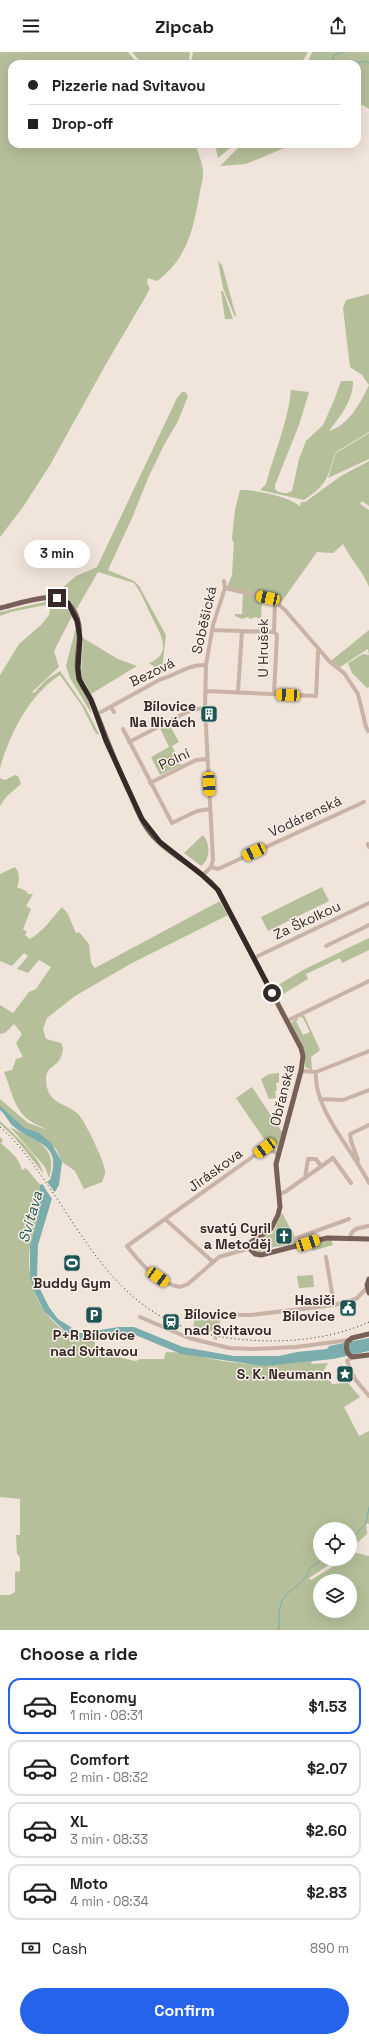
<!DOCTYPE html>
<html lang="en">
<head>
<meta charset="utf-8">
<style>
  :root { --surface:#fff; --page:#f6f6f6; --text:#222; --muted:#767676; --line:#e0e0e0; --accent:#2563eb }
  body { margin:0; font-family:"Space Grotesk",sans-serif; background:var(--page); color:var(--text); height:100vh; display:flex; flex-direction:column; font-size:15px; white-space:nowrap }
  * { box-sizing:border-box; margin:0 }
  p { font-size:13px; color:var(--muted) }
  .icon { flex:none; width:22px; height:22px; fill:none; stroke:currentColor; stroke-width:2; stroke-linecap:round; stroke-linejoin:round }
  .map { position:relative; height:1578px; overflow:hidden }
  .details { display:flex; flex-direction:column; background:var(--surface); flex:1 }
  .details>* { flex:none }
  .banner { position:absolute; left:8px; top:8px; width:353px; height:88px; border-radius:12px; box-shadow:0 4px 16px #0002; display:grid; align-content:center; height:88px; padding:0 20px; background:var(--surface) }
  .controls { position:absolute; left:313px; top:1470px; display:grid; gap:8px }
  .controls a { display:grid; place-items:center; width:44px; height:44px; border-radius:50%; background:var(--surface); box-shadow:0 4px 16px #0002; font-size:20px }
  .end { position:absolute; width:18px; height:18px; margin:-9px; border:5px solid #352a27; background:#fff; box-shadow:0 0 0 2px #fff }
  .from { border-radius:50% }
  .bubble { position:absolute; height:28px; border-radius:14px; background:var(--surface); box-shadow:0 4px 16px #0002; font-size:13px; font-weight:700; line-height:28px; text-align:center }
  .car { position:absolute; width:12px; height:24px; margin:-12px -6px; border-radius:5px; box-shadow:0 0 3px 1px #0007; background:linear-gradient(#f5c518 24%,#345 0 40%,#f5c518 0 76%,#345 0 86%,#f5c518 0) }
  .banner b { display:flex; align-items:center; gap:14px; height:38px; font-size:15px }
  .banner b+b { border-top:1px solid var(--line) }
  .banner i { width:10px; height:10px; background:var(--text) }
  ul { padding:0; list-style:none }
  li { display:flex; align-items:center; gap:12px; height:56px; margin:0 8px 6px; padding:0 12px; border:2px solid var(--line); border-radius:12px }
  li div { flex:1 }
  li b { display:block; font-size:15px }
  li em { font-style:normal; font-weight:700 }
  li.active { border-color:var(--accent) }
  li>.icon { width:36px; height:36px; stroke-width:1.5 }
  h2 { padding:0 20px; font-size:18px; line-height:48px }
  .pay { display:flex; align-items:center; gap:10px; height:44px; padding:0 20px; font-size:15px }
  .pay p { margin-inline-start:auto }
  .primary-button { display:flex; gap:8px; margin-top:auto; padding:8px 20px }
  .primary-button a { flex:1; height:46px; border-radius:24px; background:var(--accent); color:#fff; font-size:16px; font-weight:700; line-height:46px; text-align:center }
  header { display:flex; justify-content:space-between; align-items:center; height:52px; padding:0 20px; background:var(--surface); font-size:18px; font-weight:700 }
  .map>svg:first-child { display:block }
  .green { fill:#b5bf9a; fill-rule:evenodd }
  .water { fill:#7aadab }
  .pier { fill:#f1e4da }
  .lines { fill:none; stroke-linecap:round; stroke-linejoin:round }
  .stream { stroke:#7aadab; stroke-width:1 }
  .minor-tunnel { stroke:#cbbfb6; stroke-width:4; stroke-dasharray:4 2; stroke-linecap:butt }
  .minor { stroke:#c8b3a6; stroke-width:4 }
  .major { stroke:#766058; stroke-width:5 }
  .rail { stroke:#352a27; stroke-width:1; stroke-dasharray:1 3; stroke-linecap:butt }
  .route { stroke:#352a27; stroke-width:5 }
  .labels { text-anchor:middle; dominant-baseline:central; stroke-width:3; stroke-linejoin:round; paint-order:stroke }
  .street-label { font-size:14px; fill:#352a27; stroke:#f9efe6 }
  .poi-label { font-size:14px; font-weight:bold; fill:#352a27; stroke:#f9efe6; text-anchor:end }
  .water-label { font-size:15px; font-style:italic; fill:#1e5554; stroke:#f9efe6 }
</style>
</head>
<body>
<header><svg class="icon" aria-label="menu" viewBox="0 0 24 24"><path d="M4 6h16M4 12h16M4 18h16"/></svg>Zipcab<svg class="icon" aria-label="share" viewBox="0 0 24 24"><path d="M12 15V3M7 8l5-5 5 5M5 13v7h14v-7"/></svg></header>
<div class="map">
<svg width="369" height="1578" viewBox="0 0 369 1578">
  <rect width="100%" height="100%" fill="#f1e4da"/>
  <path class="green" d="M0 0H128L138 12H12V92H195C198 100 202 110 203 118 204 127 200 137 199 145 193 179 186 208 157 229L148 226 147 231 150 236 146 244 106 312 50 413 23 455 0 485Z
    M132 0H190L188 12H142Z
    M193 0H308L301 12H191Z
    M312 0H369V57L363 53 357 56V12H307Z
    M215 92H235L218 106Z
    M242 92H294L246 112 220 114Z
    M218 209 222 213 236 264 235 265 223 236Z
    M221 239H223L233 267H225Z
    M369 242V380L336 400C326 427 329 431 304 448L260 438 266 432C274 401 288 371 291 338L309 340 299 373 275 433V437C279 442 287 442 292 439L299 407 306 389 323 373 333 351 341 329H353C353 349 341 363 329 379 349 373 361 350 369 333L362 323 350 315 343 256 346 248Z
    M182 340H185L188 344 178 369 164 393 149 424 132 466 108 518 134 529 139 534 166 583 162 617 163 621 149 611C176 601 157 577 150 561 145 551 141 540 134 531L98 520 76 558 65 543 51 540 60 538 76 524 97 515 177 346Z
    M369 381V407L328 426 336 401Z
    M369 409V454L362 449 360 452 369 458V535C363 519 351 508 343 492L333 501 317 500 280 552 271 546 227 535 232 523 234 489 233 490 232 486 235 458 240 438C257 438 287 444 300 454L301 450H305L341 424Z
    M243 542 262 546 261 568 256 565 250 567 248 565 242 567 235 564V562H242Z
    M49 549 64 552 72 564 54 599 59 615 32 640 34 641 46 628 60 619 85 655 99 682 98 683 95 680 82 654 60 623C34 640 16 670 6 698 3 704 2 710 0 716V623L19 592 41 573 49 563 50 557 45 553 11 560 0 564V560Z
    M76 575 78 584 76 626 90 651 91 661 70 626 66 614Z
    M369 578V635L367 636 352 621 348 611 363 602 369 603 368 597 340 615 331 609Z
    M83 586 118 607 137 614 91 642 81 624Z
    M169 672 179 690 172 694 181 713 160 723 151 705 169 695 160 676Z
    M15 723 18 724 21 732 6 745 0 754V726L5 728Z
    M203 783C211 792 210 808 201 814L184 801Z
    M15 815C20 822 20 827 17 835L26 839 28 842H33L26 854 31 857 23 877 27 880 25 883 30 887C44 879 51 867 62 855L68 862 76 881 79 880 89 892 91 911 95 916 220 849 228 863 132 911 75 944 47 966 43 977 46 987 61 991 63 996C63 999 62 1004 60 1007 55 1015 46 1016 46 1026 46 1054 67 1050 79 1063 85 1070 107 1113 105 1122 104 1124 103 1127 102 1130L84 1137 75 1119 62 1110 56 1097 38 1080 25 1076 0 1054V1047L28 1071 48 1078C43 1075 35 1073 29 1068 13 1056 11 1036 4 1020L12 1018 16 1007 23 1005 16 991 22 982 14 972 5 981 0 982V953L13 961 29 940 36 937 51 915 39 908 28 921 17 917 28 904 24 901 12 914 0 909V822Z
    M322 835 329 849 268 879 261 865Z
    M369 886V898L342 911 340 906 306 922 308 927 278 945 273 936 303 918Z
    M304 963 320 998 311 1005 312 1018 305 1015 304 998 291 971 297 966 298 968 296 969 303 983 310 980 303 966 300 965Z
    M279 1021V1031H276L277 1039H275L276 1046 269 1047 261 1027 269 1022Z
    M252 1035 282 1080 279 1091 271 1097 236 1046Z
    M0 1069C11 1079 42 1107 43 1121L15 1086 0 1072Z
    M10 1075C35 1088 59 1094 49 1126L45 1115Z
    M0 1085 3 1088 1 1091C10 1100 19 1105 22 1118L26 1116 40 1133C39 1146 40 1158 37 1170 36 1178 32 1186 30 1194 26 1223 34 1252 56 1272 67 1283 78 1290 94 1288L95 1291 94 1297 100 1301 136 1309 140 1307H164L166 1300C188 1300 210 1308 231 1310 259 1314 283 1312 312 1309L311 1312 328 1311 323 1320 332 1332 348 1331 360 1345 344 1355 359 1384 369 1379V1472L366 1471 367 1482 350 1497V1477H320V1507H338L309 1526 311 1528 345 1507H350V1502L353 1500 369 1504V1578H0V1543H10L15 1540V1520L20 1519V1505L17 1502 16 1483H20V1447L0 1445ZM320 1529H350V1559H320Z
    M282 1161 295 1185 294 1192 269 1196 258 1201 253 1199 252 1192 258 1187 273 1181Z
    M331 1188 333 1193 312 1199 310 1193Z
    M313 1223 314 1235 299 1236 297 1224Z
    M195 1265 215 1266 216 1269 214 1280 193 1274Z"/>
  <path class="water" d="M0 1054 25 1076 38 1080 51 1091 62 1110 59 1133 53 1143 38 1193 37 1224 39 1235 49 1255 58 1267 80 1281 119 1275H134L183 1295 234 1304H279L297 1300 327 1297 329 1294 369 1286V1299L333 1307 265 1314 181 1302 133 1282 110 1283 86 1289 71 1285 44 1259 33 1237 30 1224V1194L37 1169 40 1133 50 1128C63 1090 35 1093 13 1074 9 1071 7 1064 0 1058Z"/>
  <path class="pier" d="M46 1128 56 1142 54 1150 41 1130Z"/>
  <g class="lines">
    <path class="stream" d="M331 12 334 3 344 0
      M355 12 363 9 369 11
      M350 1488 366 1472 369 1455
      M279 1578C279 1568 278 1555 283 1547 291 1535 307 1530 310 1516L323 1507"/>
    <path class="minor-tunnel" d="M215 1288 216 1282"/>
    <path class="minor" d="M225 536 272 547 285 558 330 610 344 621 358 642 366 675 368 679
      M212 578 274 580
      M205 639 316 644 318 600
      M238 640 242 579
      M274 642 277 583 274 580 275 550
      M111 655 114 660
      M101 660 161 627C177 623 188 612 206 613
      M123 677 172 771 197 759 210 757
      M129 690 191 658 205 656
      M150 731 196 708 207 707
      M368 792 369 795
      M211 815 218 817 364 750
      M203 823 211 815 213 808 205 656 206 613 213 573 225 536 224 529
      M326 894 369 873
      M254 906 369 851
      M287 969 369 929
      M301 1019 316 1020 369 999
      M316 1020C313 1057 353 1098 369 1131
      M320 1047 343 1048 369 1038
      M358 1108 351 1089 350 1082 369 1073
      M305 1126 308 1107H316L321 1114
      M279 1142 285 1140 333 1106 351 1131
      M165 1167 213 1210
      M350 1186C351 1176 360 1176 369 1174
      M296 1195 294 1187 349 1167
      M250 1196 219 1205 188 1232 180 1235C158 1232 140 1211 127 1194L265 1096 279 1102
      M326 1205 334 1253
      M186 1263H251L334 1253 356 1247 367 1236
      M140 1265 189 1286 229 1296 253 1297 296 1295 349 1288
      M216 1282 219 1262
      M352 1305 347 1309 355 1327 369 1344"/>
    <path class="major" d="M0 556C15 553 55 538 67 550 92 575 70 604 80 628 83 636 89 642 92 650 105 682 116 713 131 744 137 758 143 773 153 784 172 805 200 816 218 838L301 996 303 1004 301 1019 276 1112 280 1155 278 1163 271 1177 251 1190V1198L255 1202 261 1203 327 1186 369 1187
      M369 1227 367 1233 369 1241
      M369 1282 352 1286 347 1290C346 1297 346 1301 352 1305L369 1303"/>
    <path class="rail" d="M0 1075C24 1096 40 1122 58 1148 109 1227 145 1281 248 1288 288 1291 331 1287 369 1270"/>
  </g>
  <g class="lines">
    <path class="route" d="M57 546 68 551 77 569 80 586 78 616 79 627 91 648 106 689 142 767 160 790 202 823 218 838 272 941"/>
  </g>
  <defs>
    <symbol id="building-square" viewBox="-11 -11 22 22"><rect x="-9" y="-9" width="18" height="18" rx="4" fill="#1e5554" stroke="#f9efe6"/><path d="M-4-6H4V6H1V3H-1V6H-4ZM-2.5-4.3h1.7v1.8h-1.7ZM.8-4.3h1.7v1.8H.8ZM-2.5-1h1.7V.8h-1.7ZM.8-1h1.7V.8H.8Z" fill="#fff"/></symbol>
    <symbol id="church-square" viewBox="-11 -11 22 22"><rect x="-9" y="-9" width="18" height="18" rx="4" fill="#1e5554" stroke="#f9efe6"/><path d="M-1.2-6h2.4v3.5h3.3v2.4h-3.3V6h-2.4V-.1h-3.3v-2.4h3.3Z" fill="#fff"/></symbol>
    <symbol id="stadium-square" viewBox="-11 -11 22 22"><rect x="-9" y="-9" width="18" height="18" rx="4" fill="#1e5554" stroke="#f9efe6"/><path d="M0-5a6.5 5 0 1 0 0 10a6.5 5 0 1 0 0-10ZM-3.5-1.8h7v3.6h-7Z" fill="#fff"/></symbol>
    <symbol id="civic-square" viewBox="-11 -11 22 22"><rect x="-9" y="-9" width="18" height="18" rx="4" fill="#1e5554" stroke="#f9efe6"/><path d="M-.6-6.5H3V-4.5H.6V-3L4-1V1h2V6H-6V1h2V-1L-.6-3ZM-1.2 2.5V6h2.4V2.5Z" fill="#fff"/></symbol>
    <symbol id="parking-square" viewBox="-11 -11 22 22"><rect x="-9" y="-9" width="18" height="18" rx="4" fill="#1e5554" stroke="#f9efe6"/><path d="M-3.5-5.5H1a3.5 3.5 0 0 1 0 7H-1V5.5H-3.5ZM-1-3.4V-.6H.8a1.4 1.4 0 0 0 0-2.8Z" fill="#fff"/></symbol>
    <symbol id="station-square" viewBox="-11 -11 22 22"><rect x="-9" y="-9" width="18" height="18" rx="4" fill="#1e5554" stroke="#f9efe6"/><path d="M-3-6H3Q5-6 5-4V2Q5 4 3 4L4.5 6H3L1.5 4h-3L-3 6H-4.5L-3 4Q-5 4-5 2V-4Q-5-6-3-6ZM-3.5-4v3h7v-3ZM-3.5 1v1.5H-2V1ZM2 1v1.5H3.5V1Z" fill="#fff"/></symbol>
    <symbol id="sight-square" viewBox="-11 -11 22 22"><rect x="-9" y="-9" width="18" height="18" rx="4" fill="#1e5554" stroke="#f9efe6"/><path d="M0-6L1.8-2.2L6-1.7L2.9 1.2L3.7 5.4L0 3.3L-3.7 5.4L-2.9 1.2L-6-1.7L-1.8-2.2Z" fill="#fff"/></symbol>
  </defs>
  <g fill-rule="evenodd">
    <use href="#building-square" x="199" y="652" width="20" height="20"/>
    <use href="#church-square" x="274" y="1174" width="20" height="20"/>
    <use href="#stadium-square" x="62" y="1201" width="20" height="20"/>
    <use href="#civic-square" x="338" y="1246" width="20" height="20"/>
    <use href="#parking-square" x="84" y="1253" width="20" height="20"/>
    <use href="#station-square" x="161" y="1260" width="20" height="20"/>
    <use href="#sight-square" x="335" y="1312" width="20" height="20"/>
  </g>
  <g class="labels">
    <g class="street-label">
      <text transform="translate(204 568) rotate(-77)">Soběšická</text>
      <text transform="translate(263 596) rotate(-90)">U Hrušek</text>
      <text transform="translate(152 620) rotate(-26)">Bezová</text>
      <text transform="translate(174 707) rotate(-25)">Polní</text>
      <text transform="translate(305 764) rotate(-25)">Vodárenská</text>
      <text transform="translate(307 868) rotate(-25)">Za Školkou</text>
      <text transform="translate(282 1043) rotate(-76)">Obřanská</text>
      <text transform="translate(215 1118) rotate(-36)">Jiráskova</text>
    </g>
    <g class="poi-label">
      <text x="196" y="654">Bílovice<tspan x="196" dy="16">Na Nivách</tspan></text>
      <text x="271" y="1176">svatý Cyril<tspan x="271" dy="16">a Metoděj</tspan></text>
      <text x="72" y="1231" text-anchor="middle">Buddy Gym</text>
      <text x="335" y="1248">Hasiči<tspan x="335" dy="16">Bílovice</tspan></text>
      <text x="184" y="1262" text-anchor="start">Bílovice<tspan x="184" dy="16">nad Svitavou</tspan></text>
      <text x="94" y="1283" text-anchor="middle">P+R Bílovice<tspan x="94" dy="16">nad Svitavou</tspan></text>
      <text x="332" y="1322">S. K. Neumann</text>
    </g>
    <g class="water-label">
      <text transform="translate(30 1165) rotate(-74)">Svitava</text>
    </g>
  </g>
</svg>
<div class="controls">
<a><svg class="icon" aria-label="locate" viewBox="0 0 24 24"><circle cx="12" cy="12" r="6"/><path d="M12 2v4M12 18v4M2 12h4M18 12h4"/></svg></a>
<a><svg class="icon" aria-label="layers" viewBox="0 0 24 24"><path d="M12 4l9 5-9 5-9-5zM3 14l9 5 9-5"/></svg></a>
</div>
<i class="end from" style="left:272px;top:941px"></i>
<i class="end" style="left:57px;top:546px"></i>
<div class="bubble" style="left:24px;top:488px;width:66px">3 min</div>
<i class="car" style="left:268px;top:546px;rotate:282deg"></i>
<i class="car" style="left:288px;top:643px;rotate:273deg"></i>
<i class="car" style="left:209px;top:732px;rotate:177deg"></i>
<i class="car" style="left:254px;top:800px;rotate:245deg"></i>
<i class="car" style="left:265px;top:1096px;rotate:234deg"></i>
<i class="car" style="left:308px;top:1191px;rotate:71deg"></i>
<i class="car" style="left:158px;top:1225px;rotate:125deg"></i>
<div class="banner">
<b><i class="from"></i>Pizzerie nad Svitavou</b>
<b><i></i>Drop-off</b>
</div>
</div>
<section class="details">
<h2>Choose a ride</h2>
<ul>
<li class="active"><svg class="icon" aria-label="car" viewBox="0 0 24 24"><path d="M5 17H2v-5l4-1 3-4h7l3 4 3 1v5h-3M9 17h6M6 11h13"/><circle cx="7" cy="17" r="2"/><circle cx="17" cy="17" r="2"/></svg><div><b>Economy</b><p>1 min · 08:31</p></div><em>$1.53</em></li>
<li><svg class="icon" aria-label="car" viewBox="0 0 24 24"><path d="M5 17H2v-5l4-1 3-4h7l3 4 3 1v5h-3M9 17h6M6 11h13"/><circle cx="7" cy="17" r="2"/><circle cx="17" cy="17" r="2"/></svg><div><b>Comfort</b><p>2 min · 08:32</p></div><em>$2.07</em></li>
<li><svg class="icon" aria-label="car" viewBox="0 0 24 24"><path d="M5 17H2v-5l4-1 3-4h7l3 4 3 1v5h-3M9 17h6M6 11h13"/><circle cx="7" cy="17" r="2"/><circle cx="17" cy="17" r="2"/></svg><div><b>XL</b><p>3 min · 08:33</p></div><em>$2.60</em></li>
<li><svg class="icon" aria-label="car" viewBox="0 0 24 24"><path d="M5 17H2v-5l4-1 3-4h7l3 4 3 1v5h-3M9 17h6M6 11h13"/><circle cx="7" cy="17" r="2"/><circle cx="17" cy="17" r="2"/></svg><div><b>Moto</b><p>4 min · 08:34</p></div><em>$2.83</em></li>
</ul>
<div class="pay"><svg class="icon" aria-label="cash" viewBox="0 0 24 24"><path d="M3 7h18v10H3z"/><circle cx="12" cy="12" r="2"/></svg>Cash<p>890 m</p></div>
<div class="primary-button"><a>Confirm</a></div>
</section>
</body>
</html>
